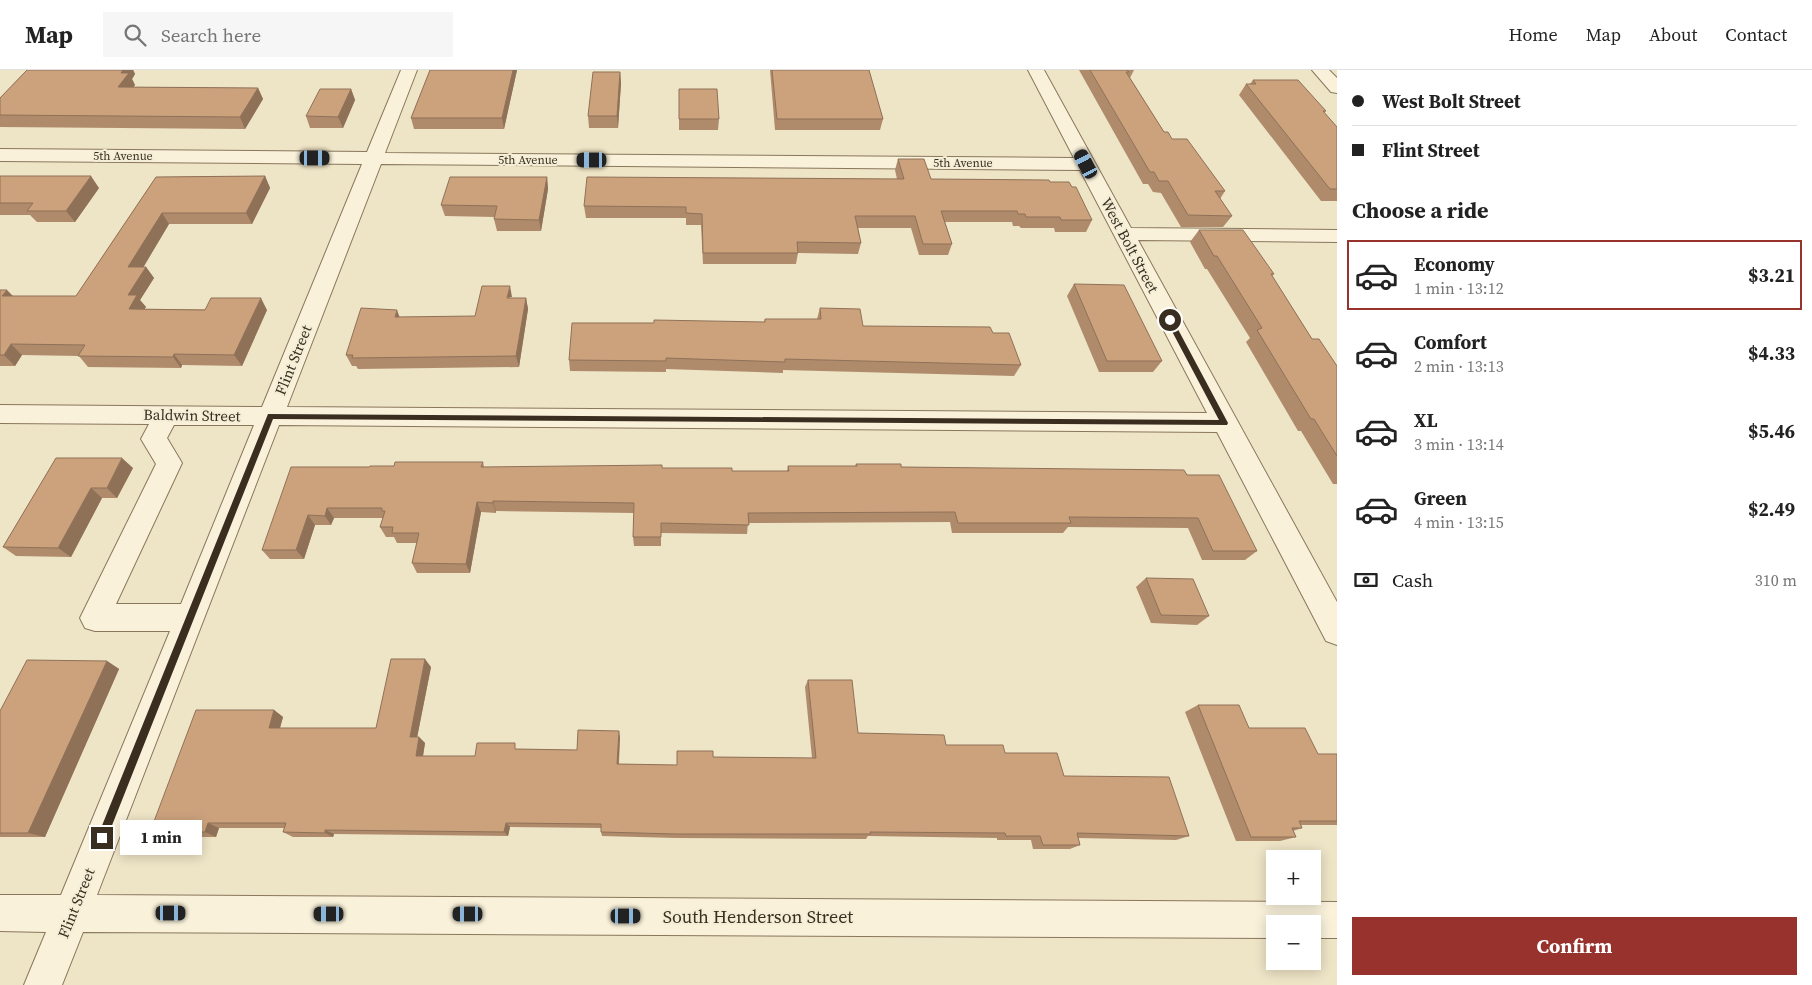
<!DOCTYPE html>
<html lang="en">
<head>
<meta charset="utf-8">
<style>
  :root { --surface:#fff; --page:#f6f6f6; --text:#222; --muted:#767676; --line:#e0e0e0; --accent:#98322d }
  body { margin:0; font-family:"Source Serif 4",serif; background:var(--page); color:var(--text); height:100vh; display:flex; flex-direction:column; font-size:19px; white-space:nowrap }
  * { box-sizing:border-box; margin:0 }
  p { font-size:16px; color:var(--muted) }
  .icon { flex:none; width:28px; height:28px; fill:none; stroke:currentColor; stroke-width:2; stroke-linecap:round; stroke-linejoin:round }
  .map { position:relative; flex:1; overflow:hidden }
  .details { display:flex; flex-direction:column; background:var(--surface); width:475px }
  .details>* { flex:none }
  .guide { display:grid; align-content:center; height:110px; padding:0 15px; background:var(--surface) }
  .fabs { position:absolute; left:1266px; top:780px; display:grid; gap:10px }
  .fabs a { display:grid; place-items:center; width:55px; height:55px; border-radius:0px; background:var(--surface); box-shadow:0 2px 12px #0003; font-size:25px }
  .end { position:absolute; width:22px; height:22px; margin:-11px; border:6px solid #3a2e20; background:#fff; box-shadow:0 0 0 2px #fff }
  .from { border-radius:50% }
  .bubble { position:absolute; height:35px; border-radius:0px; background:var(--surface); box-shadow:0 2px 12px #0003; font-size:16px; font-weight:700; line-height:35px; text-align:center }
  .car { position:absolute; width:15px; height:30px; margin:-15px -8px; border-radius:6px; box-shadow:0 0 4px 1px #0007; background:linear-gradient(#222 24%,#8ab4d8 0 40%,#222 0 76%,#8ab4d8 0 86%,#222 0) }
  .guide b { display:flex; align-items:center; gap:18px; height:48px; font-size:19px }
  .guide b+b { border-top:1px solid var(--line) }
  .guide i { width:12px; height:12px; background:var(--text) }
  ul { padding:0; list-style:none }
  li { display:flex; align-items:center; gap:15px; height:70px; margin:0 10px 8px; padding:0 5px; border:2px solid transparent; border-radius:0px }
  li div { flex:1 }
  li b { display:block; font-size:19px }
  li em { font-style:normal; font-weight:700 }
  li.selected { border-color:var(--accent) }
  li>.icon { width:45px; height:45px; stroke-width:1.5 }
  h2 { padding:0 15px; font-size:22px; line-height:60px }
  .pay { display:flex; align-items:center; gap:12px; height:55px; padding:0 15px; font-size:19px }
  .pay p { margin-inline-start:auto }
  .button { display:flex; gap:10px; margin-top:auto; padding:10px 15px }
  .button a { flex:1; height:58px; border-radius:0px; background:var(--accent); color:#fff; font-size:20px; font-weight:700; line-height:58px; text-align:center }
  header { display:flex; align-items:center; gap:30px; box-sizing:border-box; height:70px; padding:0 25px; background:var(--surface); border-bottom:1px solid var(--line) }
  header strong { font-size:24px }
  nav { display:flex; gap:28px; margin-inline-start:auto; font-size:18px }
  .search { width:350px; height:45px; background:var(--page); display:flex; align-items:center; gap:12px; box-sizing:border-box; padding:0 18px; border-radius:0px; color:var(--muted); font-size:19px }
  main { display:flex; flex:1; min-height:0 }
  .map>svg:first-child { display:block }
  .lines { fill:none; stroke-linecap:round; stroke-linejoin:round }
  .minor-casing { stroke:#89775c; stroke-width:2 }
  .minor { fill:#f9f1da; fill-rule:evenodd }
  .wall { fill:#af8b6c }
  .shaded-wall { fill:#8f7158 }
  .building { fill:#cca27d; stroke:#8f7158 }
  .route { fill:#3a2e20 }
  .labels { text-anchor:middle; dominant-baseline:central; stroke-width:4; stroke-linejoin:round; paint-order:stroke }
  .far-street-label { font-size:12px; fill:#3a2e20; stroke:#f5eed6 }
  .street-label { font-size:15px; fill:#3a2e20; stroke:#f5eed6 }
  .near-street-label { font-size:18px; fill:#3a2e20; stroke:#f5eed6 }
</style>
</head>
<body>
<header>
<strong>Map</strong>
<div class="search"><svg class="icon" aria-label="search" viewBox="0 0 24 24"><circle cx="10" cy="10" r="6"/><path d="M15 15l6 6"/></svg>Search here</div>
<nav><a>Home</a><a>Map</a><a>About</a><a>Contact</a></nav>
</header>
<main>
<div class="map">
<svg width="1337" height="915" viewBox="0 0 1337 915">
  <rect width="100%" height="100%" fill="#eee4c6"/>
  <g class="lines">
    <defs>
      <path id="minor" d="M401 0H417L385 83 1074 88 1028 0H1044L1131 158 1337 160V172L1138 170 1337 532V575L1326 571 1217 362 279 355 97 825 1337 832V868H1312V854H1275V868L83 862 62 915H24L46 862 0 861V825H61L170 561H95L85 558 80 548 156 394 141 369 149 354 0 353V335L262 337 362 94 0 91V79L367 82ZM381 94 1080 100 1207 343 287 337ZM174 355H254L181 534H116L182 393 167 368Z
        M1312 0H1329L1337 8V23L1331 22Z"/>
    </defs>
    <use href="#minor" class="minor-casing"/>
    <use href="#minor" class="minor"/>
  </g>
  <path class="wall" d="M27 0H133L135 4 132 9 135 15 133 17 258 18 263 29 245 59 0 57V28Z
    M430 0H517L504 59H414L411 48Z
    M770 0H869L883 49 880 60H775Z
    M1079 0H1134L1130 8 1164 62 1172 69 1225 121 1220 129 1232 146 1223 157H1181L1161 123 1153 122 1148 114H1143Z
    M620 2 621 13 618 58H589L588 46Z
    M1253 10 1326 41 1324 43 1337 57V131H1321L1239 25 1246 14H1250Z
    M351 19 355 30 343 58H310L306 46Z
    M679 19 719 49 718 60H679Z
    M898 89 931 109 1050 112 1092 150 1086 162H1055L1054 158H1021L1019 156H1013L1012 152H945L952 174 948 185H919L911 158H858L861 173 858 184 798 183 796 194H703L701 155H686V148H586L584 136 897 109 895 100Z
    M0 106 99 118 75 152H37L30 145H0Z
    M265 106 270 118 252 154H169L143 197H146L154 208 140 230 146 237 144 239 267 240 242 296 182 295 181 298 88 297 79 286 22 285 15 296H0V220L13 226H76L156 107Z
    M547 107 548 119 541 161H497L494 149 495 147 445 146 441 135Z
    M1199 160 1274 204 1272 206 1312 269 1337 296V414H1333L1301 361H1298L1246 272 1250 268 1207 199H1205L1190 172Z
    M1074 214 1162 291 1153 302H1099L1067 226Z
    M512 228H526L528 239 519 297 358 299 356 296H352L346 285 475 246Z
    M820 238 863 256 993 263 1021 295 1014 306 783 300V303L666 299V302L570 301 569 290 654 253 764 252 765 249H817Z
    M56 388 133 398 117 428H102L71 487 16 486 3 477Z
    M483 392 484 397 662 398 732 401H787L788 396H855L856 394 901 397 1187 405 1257 481 1245 490H1202L1188 458 1068 457 1063 463H952L950 452 748 453 747 464 661 463V476H634L633 467 634 443 496 441V443L481 442 470 503H417L412 493 417 473H397L394 467H386L380 457 383 448H334L331 455H315L304 489H270L262 480 369 397Z
    M1146 508 1209 546 1197 555 1151 553 1136 517Z
    M107 591 119 599 45 767H0V641Z
    M431 597 417 667H419L425 673 423 686H475L519 679 577 680 620 667 619 694 677 695 713 687 812 688 805 617 808 610 858 663 1005 683 1064 706 1189 766 1176 770 1078 768 1080 775 1070 779H1033L1031 770H997V768L868 766 866 769 676 768 602 766 601 762V758L510 757 508 766 334 764 333 767H293L283 762 284 758H219L216 767H163L150 762 274 640 283 647 280 658H376Z
    M1198 635 1249 658 1318 684H1337V755H1301L1302 758 1293 761 1296 767 1280 771H1236L1185 642Z"/>
  <path class="shaded-wall" d="M123 0H133L135 4 132 9 135 15 125 28 118 17 121 3Z
    M513 0H517L504 59 502 48Z
    M620 2 621 13 618 58 617 46Z
    M258 18 263 29 245 59 240 47Z
    M351 19 355 30 343 58 338 47Z
    M91 106 99 118 75 152 66 141Z
    M265 106 270 118 252 154 246 143Z
    M547 107 548 119 541 161 539 150Z
    M162 143 169 154 137 208 128 197Z
    M146 197 154 208 140 230 146 237 137 250 129 239 128 225Z
    M510 216 512 227 507 228Z
    M7 220 18 231 2 226Z
    M261 228 267 240 242 296 234 285Z
    M526 228 528 239 519 297 516 286Z
    M397 240 401 251 395 247Z
    M11 274 22 285 15 296 4 285Z
    M174 284 182 295 181 298 173 287Z
    M122 388 133 398 117 428 107 418Z
    M91 418 102 428 71 487 58 478Z
    M493 431 496 441V443L493 433Z
    M477 432 481 442 470 503 466 494Z
    M327 438 334 448 331 455 325 446Z
    M308 445 315 455 304 489 296 480Z
    M425 589 431 597 416 673 410 667Z
    M107 591 119 599 45 767 28 763Z
    M274 640 283 647 278 665 269 658Z
    M619 661 620 667 618 700 617 694Z
    M419 667 425 673 422 692 416 686Z
    M208 753 219 758 216 767 205 762Z
    M506 753 510 757 508 766 504 762Z
    M325 760 334 764 333 767 325 763Z"/>
  <path class="building" d="M27 0H123L121 3H129L118 17 258 18 240 47 0 45V28Z
    M430 0H513L502 48H411Z
    M772 0H869L883 49H777Z
    M1090 0H1127L1129 2H1126L1164 62H1168L1172 69H1187L1225 121H1215L1232 146 1188 145 1168 111H1159L1154 102H1150Z
    M593 2H620L617 46H588Z
    M1253 10H1298L1326 41H1323L1337 57V119H1330L1246 14H1256Z
    M320 19H351L338 47 306 46Z
    M679 19H717L719 49H679Z
    M898 89H924L931 109 1049 110 1050 112H1069L1072 117H1076L1092 150H1061L1060 147H1026L1025 144H1018L1017 141H941L952 174H923L915 146H855L861 173 797 172 798 183H703L702 144 686 143V137L584 136 587 107 904 109Z
    M0 106H91L66 141H27L33 133H0Z
    M265 106 246 143H162L128 197H146L128 225H137L129 239 205 240 211 228H261L234 285 174 284 173 287 78 286 85 275 11 274 4 285H0V220H7L2 226H76L156 107Z
    M450 107H547L539 150 494 149 497 136 441 135Z
    M1199 160H1243L1274 204H1271L1312 269H1319L1337 296V386L1314 349H1311L1257 260 1262 258 1217 186H1214Z
    M1074 214 1124 215 1162 291H1107Z
    M482 216H510L507 228H526L516 286 352 288 353 285H346L361 238 397 240 395 247 475 246Z
    M820 238 860 239 863 256 990 257 993 263H1009L1021 295 785 289V292L666 288V291L569 290 572 253H654V250L765 252V249H821Z
    M56 388H122L107 418H91L58 478 3 477Z
    M395 392H483L481 397 662 395V398H732V401H789L788 396H857L856 394H901V397L1184 400 1187 405H1219L1257 481H1213L1198 448 1069 447 1071 453H958L955 442 748 443 749 455 661 453V467H633L634 433 493 431V433L477 432 466 494 412 493 419 463H392L393 457H380L385 441H382V438H327L325 446 308 445 296 480H262L291 397H369L370 396H394Z
    M1146 508 1193 509 1209 546 1161 545Z
    M391 589H425L410 667H419L416 686H475L477 673H515V679L577 680 578 660 619 661 617 694 677 695V681H713V687L816 688 808 610H852L858 663 944 665 946 675H1003L1005 683H1057L1064 706 1169 707 1189 766 1077 763 1080 775H1043L1040 766H1006L1005 763 870 762 871 764H676L601 762V754L506 753 504 762 325 760V763L283 762 286 753H208L205 762H150L196 640H274L269 658H376Z
    M27 590 107 591 28 763H0V641Z
    M1198 635H1239L1249 658H1305L1318 684H1337V751H1299L1302 758H1292L1296 767H1251Z"/>
  <path class="route" d="M1170 247 1173 250 1228 353 1227 355 273 349 107 768 106 772 102 773 98 772 97 768 268 344 1219 350 1166 250Z"/>
  <g class="labels">
    <g class="far-street-label">
      <text x="123" y="86">5th Avenue</text>
      <text x="528" y="90">5th Avenue</text>
      <text x="963" y="93">5th Avenue</text>
    </g>
    <g class="street-label">
      <text transform="translate(1130 175) rotate(62)">West Bolt Street</text>
      <text transform="translate(293 290) rotate(-68)">Flint Street</text>
      <text transform="translate(192 345) rotate(1)">Baldwin Street</text>
      <text transform="translate(76 833) rotate(-68)">Flint Street</text>
    </g>
    <g class="near-street-label">
      <text x="758" y="846">South Henderson Street</text>
    </g>
  </g>
</svg>
<div class="fabs">
<a>+</a>
<a>−</a>
</div>
<i class="end from" style="left:1170px;top:250px"></i>
<i class="end" style="left:102px;top:768px"></i>
<div class="bubble" style="left:120px;top:750px;width:82px">1 min</div>
<i class="car" style="left:315px;top:88px;rotate:90deg"></i>
<i class="car" style="left:592px;top:90px;rotate:270deg"></i>
<i class="car" style="left:1086px;top:94px;rotate:332deg"></i>
<i class="car" style="left:171px;top:843px;rotate:90deg"></i>
<i class="car" style="left:329px;top:844px;rotate:270deg"></i>
<i class="car" style="left:468px;top:844px;rotate:270deg"></i>
<i class="car" style="left:626px;top:846px;rotate:90deg"></i>
</div>
<section class="details">
<div class="guide">
<b><i class="from"></i>West Bolt Street</b>
<b><i></i>Flint Street</b>
</div>
<h2>Choose a ride</h2>
<ul>
<li class="selected"><svg class="icon" aria-label="car" viewBox="0 0 24 24"><path d="M5 17H2v-5l4-1 3-4h7l3 4 3 1v5h-3M9 17h6M6 11h13"/><circle cx="7" cy="17" r="2"/><circle cx="17" cy="17" r="2"/></svg><div><b>Economy</b><p>1 min · 13:12</p></div><em>$3.21</em></li>
<li><svg class="icon" aria-label="car" viewBox="0 0 24 24"><path d="M5 17H2v-5l4-1 3-4h7l3 4 3 1v5h-3M9 17h6M6 11h13"/><circle cx="7" cy="17" r="2"/><circle cx="17" cy="17" r="2"/></svg><div><b>Comfort</b><p>2 min · 13:13</p></div><em>$4.33</em></li>
<li><svg class="icon" aria-label="car" viewBox="0 0 24 24"><path d="M5 17H2v-5l4-1 3-4h7l3 4 3 1v5h-3M9 17h6M6 11h13"/><circle cx="7" cy="17" r="2"/><circle cx="17" cy="17" r="2"/></svg><div><b>XL</b><p>3 min · 13:14</p></div><em>$5.46</em></li>
<li><svg class="icon" aria-label="car" viewBox="0 0 24 24"><path d="M5 17H2v-5l4-1 3-4h7l3 4 3 1v5h-3M9 17h6M6 11h13"/><circle cx="7" cy="17" r="2"/><circle cx="17" cy="17" r="2"/></svg><div><b>Green</b><p>4 min · 13:15</p></div><em>$2.49</em></li>
</ul>
<div class="pay"><svg class="icon" aria-label="cash" viewBox="0 0 24 24"><path d="M3 7h18v10H3z"/><circle cx="12" cy="12" r="2"/></svg>Cash<p>310 m</p></div>
<div class="button"><a>Confirm</a></div>
</section>
</main>
</body>
</html>
